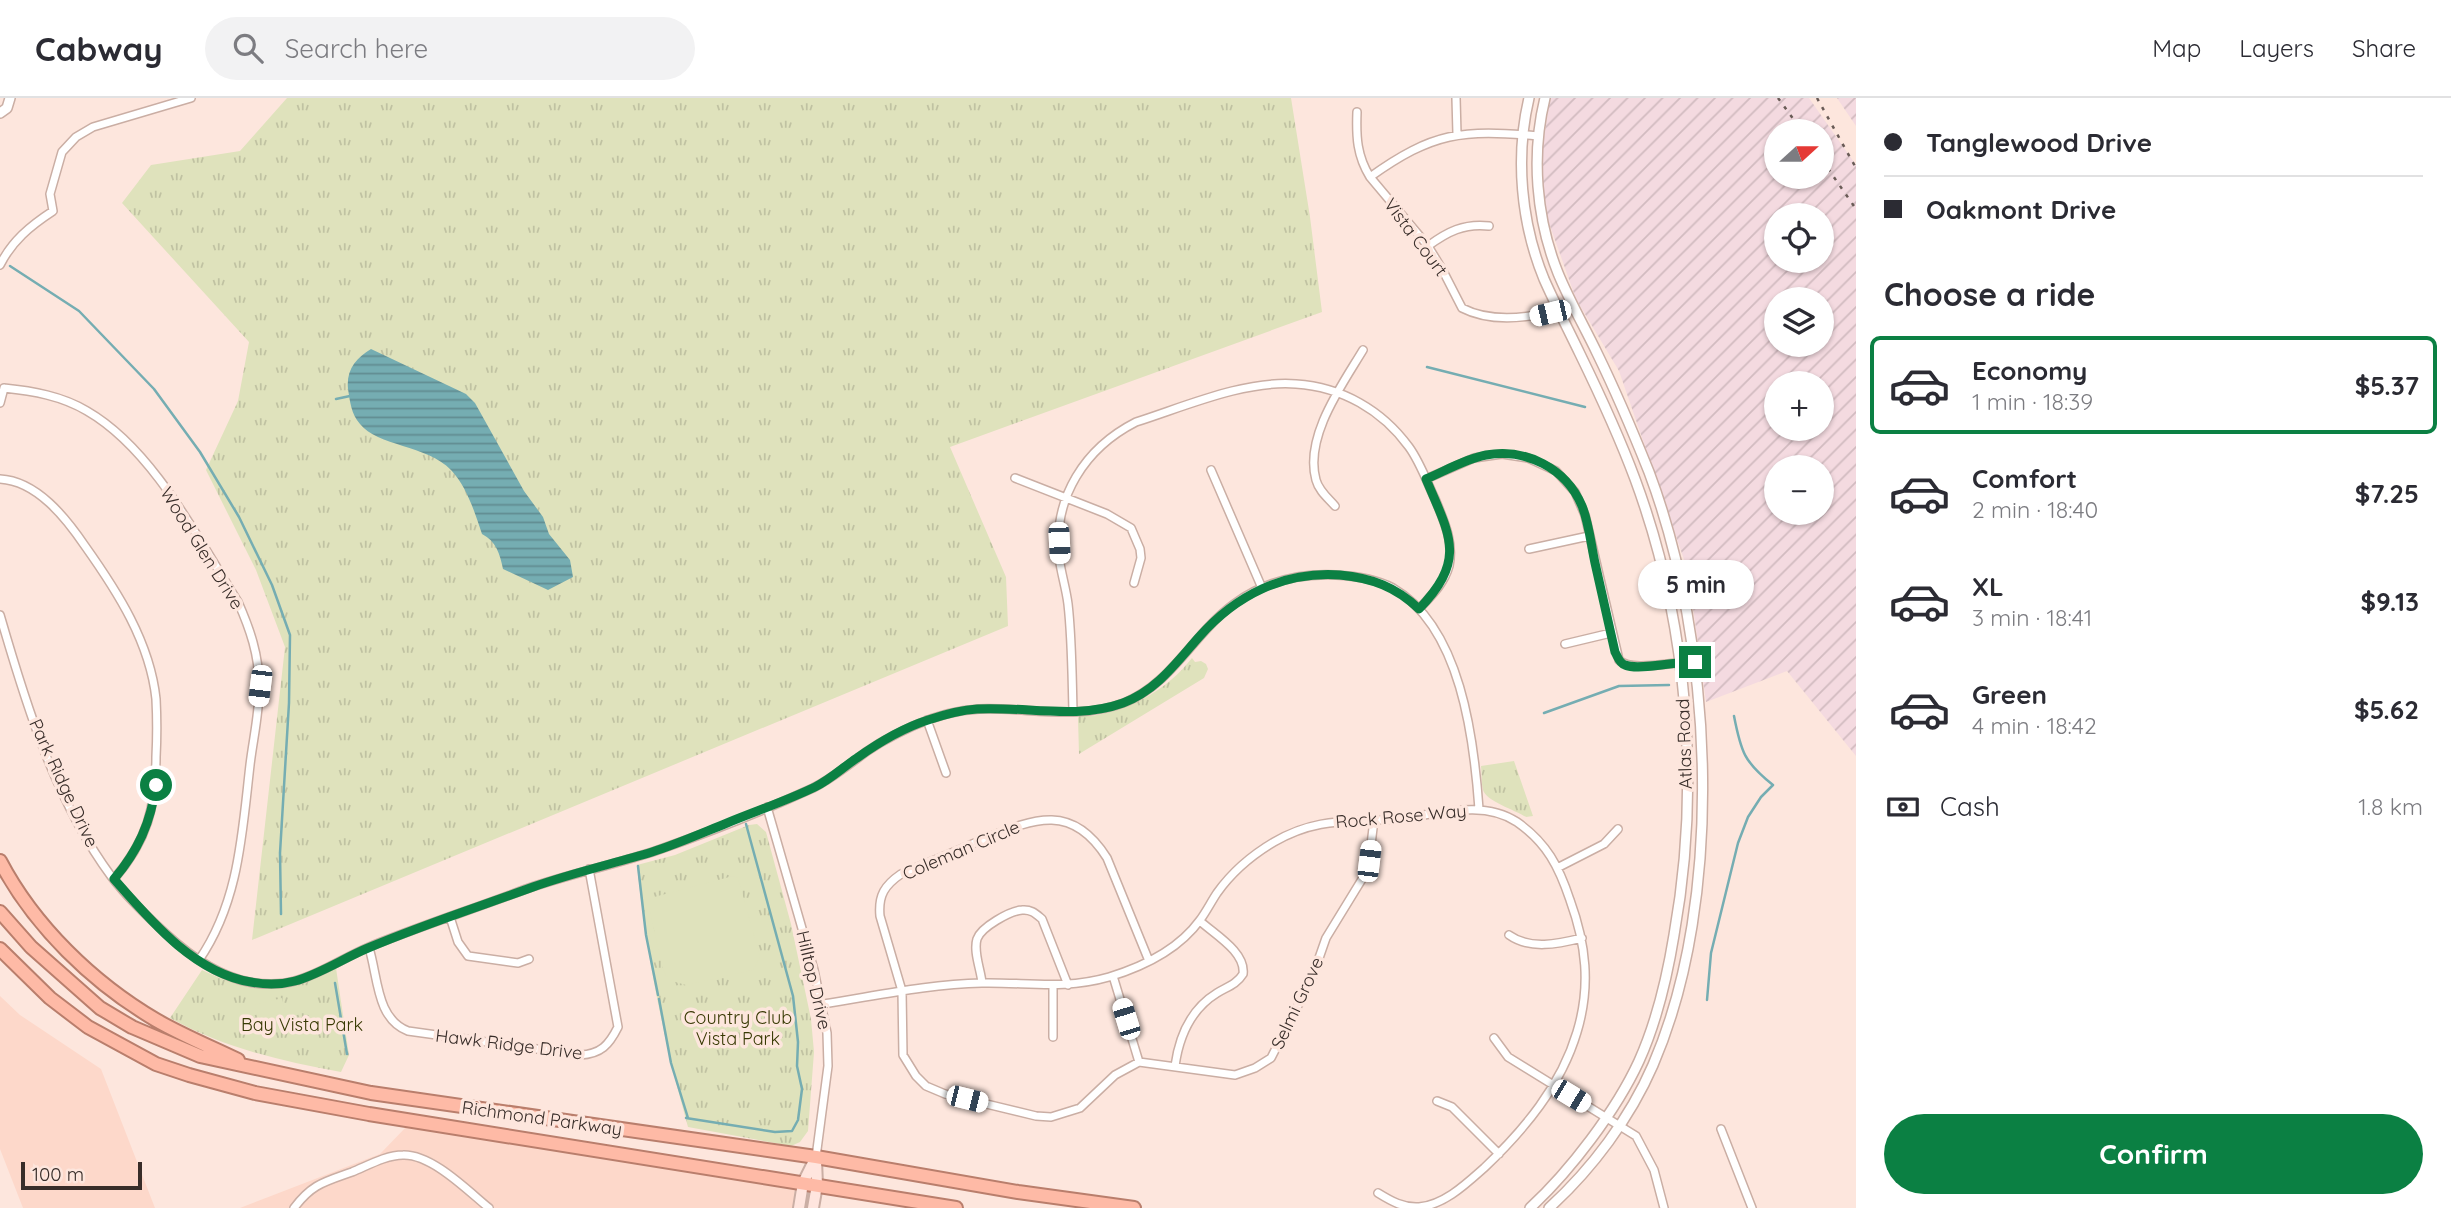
<!DOCTYPE html>
<html lang="en">
<head>
<meta charset="utf-8">
<style>
  :root { --surface:#fff; --page:#f2f2f3; --text:#2b2b33; --muted:#7c7c81; --line:#e1e1e2; --accent:#0b8043 }
  body { margin:0; font-family:Quicksand,sans-serif; background:var(--page); color:var(--text); height:100vh; display:flex; flex-direction:column; font-size:26px; white-space:nowrap }
  * { box-sizing:border-box; margin:0 }
  p { font-size:23px; color:var(--muted) }
  .icon { flex:none; width:38px; height:38px; fill:none; stroke:currentColor; stroke-width:2; stroke-linecap:round; stroke-linejoin:round }
  .map { position:relative; flex:1; overflow:hidden }
  .sheet { display:flex; flex-direction:column; background:var(--surface); width:595px }
  .sheet>* { flex:none }
  .banner { display:grid; align-content:center; height:154px; padding:0 28px; background:var(--surface) }
  .needle { width:46px; rotate:69deg }
  .fabs { position:absolute; left:1764px; top:21px; display:grid; gap:14px }
  .fabs a { display:grid; place-items:center; width:70px; height:70px; border-radius:50%; background:var(--surface); box-shadow:0 2px 5px #0004; font-size:35px }
  .scale { position:absolute; left:21px; bottom:18px; width:121px; box-sizing:border-box; padding-left:7px; border:4px solid #382d29; border-top:0; font-size:19px; line-height:24px; white-space:nowrap; color:#382d29; -webkit-text-stroke:5px #fde6dd; paint-order:stroke }
  .end { position:absolute; width:32px; height:32px; margin:-16px; border:9px solid #0b8043; background:#fff; box-shadow:0 0 0 4px #fff }
  .from { border-radius:50% }
  .bubble { position:absolute; height:49px; border-radius:24px; background:var(--surface); box-shadow:0 2px 5px #0004; font-size:23px; font-weight:700; line-height:49px; text-align:center }
  .car { position:absolute; width:21px; height:42px; margin:-21px -10px; border-radius:9px; box-shadow:0 0 5px 2px #0007; background:linear-gradient(#fff 24%,#345 0 40%,#fff 0 76%,#345 0 86%,#fff 0) }
  .banner b { display:flex; align-items:center; gap:24px; height:66px; font-size:26px }
  .banner b+b { border-top:2px solid var(--line) }
  .banner i { width:18px; height:18px; background:var(--text) }
  ul { padding:0; list-style:none }
  li { display:flex; align-items:center; gap:21px; height:98px; margin:0 14px 10px; padding:0 14px; border:4px solid transparent; border-radius:10px }
  li div { flex:1 }
  li b { display:block; font-size:26px }
  li em { font-style:normal; font-weight:700 }
  li.selected { border-color:var(--accent) }
  li>.icon { width:63px; height:63px; stroke-width:1.5 }
  h2 { padding:0 28px; font-size:32px; line-height:84px }
  .pay { display:flex; align-items:center; gap:18px; height:77px; padding:0 28px; font-size:26px }
  .pay p { margin-inline-start:auto }
  .primary-button { display:flex; gap:14px; margin-top:auto; padding:14px 28px }
  .primary-button a { flex:1; height:80px; border-radius:42px; background:var(--accent); color:#fff; font-size:28px; font-weight:700; line-height:80px; text-align:center }
  header { display:flex; align-items:center; gap:42px; box-sizing:border-box; height:98px; padding:0 35px; background:var(--surface); border-bottom:2px solid var(--line) }
  header strong { font-size:33px }
  nav { display:flex; gap:38px; margin-inline-start:auto; font-size:24px }
  .search { width:490px; height:63px; background:var(--page); display:flex; align-items:center; gap:18px; box-sizing:border-box; padding:0 24px; border-radius:38px; color:var(--muted); font-size:26px }
  main { display:flex; flex:1; min-height:0 }
  .map>svg:first-child { display:block }
  .built { fill:#fdd8ca }
  .industrial { fill:url(#industrial-furrows); fill-rule:evenodd }
  .grass { fill:url(#grass-tufts) }
  .pitch { fill:#dfe2bc }
  .water { fill:url(#water-rules) }
  .lines { fill:none; stroke-linecap:round; stroke-linejoin:round }
  .stream { stroke:#75adb2; stroke-width:2.5 }
  .minor-casing { stroke:#caaea4; stroke-width:10 }
  .tertiary-casing { stroke:#caaea4; stroke-width:12 }
  .secondary-casing { stroke:#caaea4; stroke-width:14 }
  .trunk-casing { stroke:#b97e6c; stroke-width:16 }
  .minor { stroke:#fff; stroke-width:7 }
  .tertiary { stroke:#fff; stroke-width:9 }
  .secondary { stroke:#ffe5de; stroke-width:10 }
  .trunk { stroke:#febaa6; stroke-width:12 }
  .rail { stroke:#695b56; stroke-width:2.5; stroke-dasharray:3.5 7; stroke-linecap:butt }
  .route { stroke:#0b8043; stroke-width:9 }
  .labels { text-anchor:middle; dominant-baseline:central; stroke-width:7; stroke-linejoin:round; paint-order:stroke }
  .street-label { font-size:18px; fill:#382d29; stroke:#fde6dd }
  .park-label { font-size:18px; fill:#373903; stroke:#fde6dd }
</style>
</head>
<body>
<header>
<strong>Cabway</strong>
<div class="search"><svg class="icon" aria-label="search" viewBox="0 0 24 24"><circle cx="10" cy="10" r="6"/><path d="M15 15l6 6"/></svg>Search here</div>
<nav><a>Map</a><a>Layers</a><a>Share</a></nav>
</header>
<main>
<div class="map">
<svg width="1856" height="1110" viewBox="0 0 1856 1110">
  <defs>
    <pattern id="industrial-furrows" width="10" height="10" patternUnits="userSpaceOnUse" patternTransform="scale(1.75)"><rect width="10" height="10" fill="#f4dae0"/><path d="M-1 1l2-2M0 10L10 0M9 11l2-2" fill="none" stroke="#d2bbc0"/></pattern>
    <pattern id="grass-tufts" width="24" height="20" patternUnits="userSpaceOnUse" patternTransform="scale(1.75)"><rect width="24" height="20" fill="#dfe2bc"/><path d="M3 7l-1-3M5 7V3M7 7l1-3M15 17l-1-3M17 17v-4M19 17l1-3" fill="none" stroke="#c0c2a2"/></pattern>
    <pattern id="water-rules" width="6" height="5" patternUnits="userSpaceOnUse" patternTransform="scale(1.75)"><rect width="6" height="5" fill="#75adb2"/><path d="M0 2.5h6" fill="none" stroke="#618d91"/></pattern>
  </defs>
  <rect width="100%" height="100%" fill="#fde6dd"/>
  <path class="built" d="M0 898 20 917 101 971 155 1110H23L0 1051Z
    M408 1027 795 1091 794 1110H240L380 1056Z"/>
  <path class="industrial" d="M1550 0H1809L1856 67V658L1787 573 1706 604 1688 473 1619 273 1576 201 1544 111 1541 60ZM1776 33H1822V79H1776ZM1776 117H1822V163H1776ZM1776 201H1822V247H1776ZM1776 285H1822V331H1776ZM1776 369H1822V415H1776Z
    M1837 0H1856V28Z"/>
  <path class="grass" d="M287 0H1291L1310 119 1322 214 950 349 1006 479 1008 528 252 842 285 549 256 472 206 372 238 303 249 244 122 105 151 67 240 53Z
    M1192 560 1195 564 1201 563 1206 566 1208 571 1204 580 1079 656 1078 620 1082 613 1092 618C1132 611 1167 592 1192 560Z
    M1514 663 1533 718 1526 719C1515 712 1486 703 1483 692 1481 684 1482 676 1481 668Z
    M757 726 766 734 791 826 811 921 814 954 808 1033 800 1044 791 1048 688 1029C664 943 646 856 637 767L675 757 749 727Z
    M336 870 349 957 341 974C281 963 224 950 170 920L202 872C255 897 283 897 336 870Z"/>
  <path class="pitch" d="M733 778 738 780 760 859 753 872 748 873 686 887 672 883 666 878 662 868 649 809 654 799Z
    M282 900 286 918 260 925 255 907Z"/>
  <path class="water" d="M371 251 466 296 475 305 524 393 543 419 549 436 570 462 573 479 548 492 503 471C500 456 496 443 482 436 475 415 467 389 451 372 427 347 377 348 360 326 351 316 350 303 348 291 346 272 356 260 371 251Z"/>
  <g class="lines">
    <path class="stream" d="M10 168 79 213 154 291 200 354 239 419 272 487 290 537 289 605 280 755 281 816
      M1427 269 1585 309
      M336 301 350 298
      M1544 615 1619 588 1669 587
      M638 768 646 837 658 897
      M335 885 347 956
      M659 901 671 965 688 1020
      M1707 902 1711 855 1738 745 1748 719 1761 699 1773 687C1744 664 1741 654 1734 618
      M686 1020 775 1034 792 1033 798 1022 802 991 797 968 798 944 793 898 746 726"/>
    <defs>
      <path id="minor" d="M1456 0 1457 36
        M1357 14C1356 39 1357 58 1370 79L1428 148 1442 171 1462 210C1491 225 1529 220 1559 212
        M1370 79C1433 34 1462 31 1538 38
        M1428 148C1447 134 1464 125 1489 128
        M0 167C12 143 30 128 53 113L50 96 62 54 76 39 93 29 191 0
        M4 290C33 293 62 298 87 313 153 351 198 441 238 504 250 531 259 557 259 587 260 613 253 641 250 667 242 736 239 804 199 862
        M0 305 4 290
        M1211 372 1262 490
        M1015 380 1107 416 1131 430 1140 451 1141 460 1134 485
        M0 381C37 383 66 420 85 448 117 493 150 544 156 601 157 620 157 640 156 659 156 709 147 743 114 781
        M1426 381 1474 360 1502 356 1528 360 1556 373 1575 394 1585 417 1619 562C1631 575 1675 563 1695 564
        M1335 408C1328 400 1319 393 1316 382 1304 339 1342 287 1363 252
        M1529 451 1589 438
        M0 517C26 607 55 702 111 778 127 799 146 817 165 835 189 857 217 878 249 884 265 887 282 887 298 882 322 875 345 859 369 849 420 828 474 811 526 791 569 776 614 767 658 752 710 734 763 713 813 690 829 682 840 673 854 663 871 649 893 637 913 628 933 619 958 612 979 611 1027 609 1080 623 1126 604 1173 584 1194 535 1234 506 1264 484 1300 475 1336 477 1355 478 1376 481 1393 490 1461 529 1474 641 1479 711
        M1565 546 1611 535
        M1073 613C1072 578 1072 541 1068 506 1066 490 1061 475 1059 459 1053 399 1085 350 1136 324 1186 308 1245 282 1296 286 1342 289 1382 312 1409 349 1420 364 1427 384 1435 401 1444 423 1454 444 1449 468 1444 486 1431 498 1419 511
        M927 622 946 675
        M767 709 814 872 827 935 828 968 816 1059
        M1559 769 1604 746 1618 731
        M450 819 458 844 468 858 518 865 529 861
        M1509 837C1530 852 1558 846 1582 840
        M369 850C378 878 376 921 408 933L580 957C601 956 609 947 618 929L589 771
        M1149 863 1107 760C1070 701 1029 723 977 744 952 755 927 765 901 776 885 787 878 797 880 818L902 893 903 957 916 978 926 988 945 996 1036 1018 1051 1019 1080 1010 1115 977 1139 964 1235 977 1255 970 1271 960 1312 880 1326 840 1364 778 1369 763 1374 722
        M1113 878 1139 964
        M982 885C981 872 973 854 977 841 981 829 1010 813 1022 812 1031 811 1036 816 1042 821L1068 887
        M1053 888V939
        M823 906C875 898 928 886 982 885 1026 884 1064 892 1109 879 1142 869 1179 851 1200 822 1206 814 1211 804 1217 795 1232 774 1252 757 1274 744 1324 715 1359 727 1411 719 1445 714 1486 703 1517 724 1547 745 1559 769 1570 802 1586 846 1591 888 1577 934 1561 988 1524 1032 1484 1070 1466 1086 1444 1107 1419 1109 1403 1110 1391 1103 1378 1095
        M1494 940 1508 959 1636 1038 1654 1072 1664 1110
        M1175 968C1179 939 1191 911 1217 895 1227 889 1237 886 1243 876 1246 854 1214 836 1200 823
        M1437 1003 1452 1009 1499 1056
        M1721 1031 1752 1110
        M294 1110C312 1086 324 1084 352 1074 367 1068 386 1057 403 1057 432 1056 468 1093 489 1110"/>
      <path id="tertiary" d="M1529 0C1515 59 1521 125 1544 181 1555 206 1568 231 1580 256 1600 297 1619 338 1635 381 1688 524 1701 687 1674 837 1667 880 1657 923 1639 963 1616 1013 1570 1073 1530 1110
        M1545 0C1531 57 1536 120 1558 175 1569 202 1584 228 1597 255 1616 294 1633 334 1649 374 1713 544 1726 798 1653 967 1630 1020 1592 1071 1549 1110
        M0 15 7 10 10 0"/>
      <path id="secondary" d="M799 1110 803 1085 816 1059
        M813 1110 817 1087 816 1062"/>
      <path id="trunk" d="M0 763C34 828 93 885 156 922 182 937 211 949 238 962
        M0 814 31 849 100 910 132 929 200 958 371 995 816 1059 1018 1094 1134 1110
        M0 851 50 900 88 929 156 966 189 977 255 995 369 1016 956 1110"/>
    </defs>
    <use href="#minor" class="minor-casing"/>
    <use href="#tertiary" class="tertiary-casing"/>
    <use href="#secondary" class="secondary-casing"/>
    <use href="#trunk" class="trunk-casing"/>
    <use href="#minor" class="minor"/>
    <use href="#tertiary" class="tertiary"/>
    <use href="#secondary" class="secondary"/>
    <use href="#trunk" class="trunk"/>
    <path class="rail" d="M1778 0 1802 33
      M1817 0 1856 70
      M1822 62 1856 111"/>
  </g>
  <g class="lines">
    <path class="route" d="M156 687C151 724 138 753 114 781 150 822 194 875 251 884 266 887 280 887 295 883 320 876 344 860 368 850 422 827 478 809 533 789 572 775 612 766 652 754 677 746 702 735 727 725 756 713 786 703 815 689 831 681 842 670 857 660 878 645 903 630 928 622 943 617 961 612 977 611 1025 608 1076 622 1123 605 1157 592 1176 565 1199 539 1236 497 1284 473 1340 477 1372 480 1396 489 1419 511 1467 461 1450 438 1426 381 1445 373 1465 361 1486 357 1526 350 1566 370 1582 408 1589 425 1591 447 1595 465 1602 495 1608 524 1615 554 1618 559 1619 565 1625 567 1639 573 1677 563 1695 564"/>
  </g>
  <g class="labels">
    <g class="street-label">
      <text transform="translate(1416 139) rotate(53)">Vista Court</text>
      <text transform="translate(202 450) rotate(58)">Wood Glen Drive</text>
      <text transform="translate(1684 646) rotate(-92)">Atlas Road</text>
      <text transform="translate(64 685) rotate(65)">Park Ridge Drive</text>
      <text transform="translate(1401 718) rotate(-5)">Rock Rose Way</text>
      <text transform="translate(961 752) rotate(-23)">Coleman Circle</text>
      <text transform="translate(814 882) rotate(77)">Hilltop Drive</text>
      <text transform="translate(1297 905) rotate(-65)">Selmi Grove</text>
      <text transform="translate(509 946) rotate(7)">Hawk Ridge Drive</text>
      <text transform="translate(542 1020) rotate(8)">Richmond Parkway</text>
    </g>
    <g class="park-label">
      <text x="738" y="919">Country Club<tspan x="738" dy="21">Vista Park</tspan></text>
      <text x="302" y="926">Bay Vista Park</text>
    </g>
  </g>
</svg>
<div class="fabs">
<a><svg class="needle" viewBox="-14 -14 28 28"><path d="M0-13l5 13h-10z" fill="#e53935"/><path d="M0 13l5-13h-10z" fill="#7c7c81"/></svg></a>
<a><svg class="icon" aria-label="locate" viewBox="0 0 24 24"><circle cx="12" cy="12" r="6"/><path d="M12 2v4M12 18v4M2 12h4M18 12h4"/></svg></a>
<a><svg class="icon" aria-label="layers" viewBox="0 0 24 24"><path d="M12 4l9 5-9 5-9-5zM3 14l9 5 9-5"/></svg></a>
<a>+</a>
<a>−</a>
</div>
<div class="scale">100 m</div>
<i class="end from" style="left:156px;top:687px"></i>
<i class="end" style="left:1695px;top:564px"></i>
<div class="bubble" style="left:1638px;top:462px;width:116px">5 min</div>
<i class="car" style="left:1550px;top:215px;rotate:257deg"></i>
<i class="car" style="left:1059px;top:445px;rotate:177deg"></i>
<i class="car" style="left:260px;top:588px;rotate:187deg"></i>
<i class="car" style="left:1369px;top:763px;rotate:7deg"></i>
<i class="car" style="left:1126px;top:921px;rotate:343deg"></i>
<i class="car" style="left:1571px;top:998px;rotate:121deg"></i>
<i class="car" style="left:967px;top:1001px;rotate:104deg"></i>
</div>
<section class="sheet">
<div class="banner">
<b><i class="from"></i>Tanglewood Drive</b>
<b><i></i>Oakmont Drive</b>
</div>
<h2>Choose a ride</h2>
<ul>
<li class="selected"><svg class="icon" aria-label="car" viewBox="0 0 24 24"><path d="M5 17H2v-5l4-1 3-4h7l3 4 3 1v5h-3M9 17h6M6 11h13"/><circle cx="7" cy="17" r="2"/><circle cx="17" cy="17" r="2"/></svg><div><b>Economy</b><p>1 min · 18:39</p></div><em>$5.37</em></li>
<li><svg class="icon" aria-label="car" viewBox="0 0 24 24"><path d="M5 17H2v-5l4-1 3-4h7l3 4 3 1v5h-3M9 17h6M6 11h13"/><circle cx="7" cy="17" r="2"/><circle cx="17" cy="17" r="2"/></svg><div><b>Comfort</b><p>2 min · 18:40</p></div><em>$7.25</em></li>
<li><svg class="icon" aria-label="car" viewBox="0 0 24 24"><path d="M5 17H2v-5l4-1 3-4h7l3 4 3 1v5h-3M9 17h6M6 11h13"/><circle cx="7" cy="17" r="2"/><circle cx="17" cy="17" r="2"/></svg><div><b>XL</b><p>3 min · 18:41</p></div><em>$9.13</em></li>
<li><svg class="icon" aria-label="car" viewBox="0 0 24 24"><path d="M5 17H2v-5l4-1 3-4h7l3 4 3 1v5h-3M9 17h6M6 11h13"/><circle cx="7" cy="17" r="2"/><circle cx="17" cy="17" r="2"/></svg><div><b>Green</b><p>4 min · 18:42</p></div><em>$5.62</em></li>
</ul>
<div class="pay"><svg class="icon" aria-label="cash" viewBox="0 0 24 24"><path d="M3 7h18v10H3z"/><circle cx="12" cy="12" r="2"/></svg>Cash<p>1.8 km</p></div>
<div class="primary-button"><a>Confirm</a></div>
</section>
</main>
</body>
</html>
